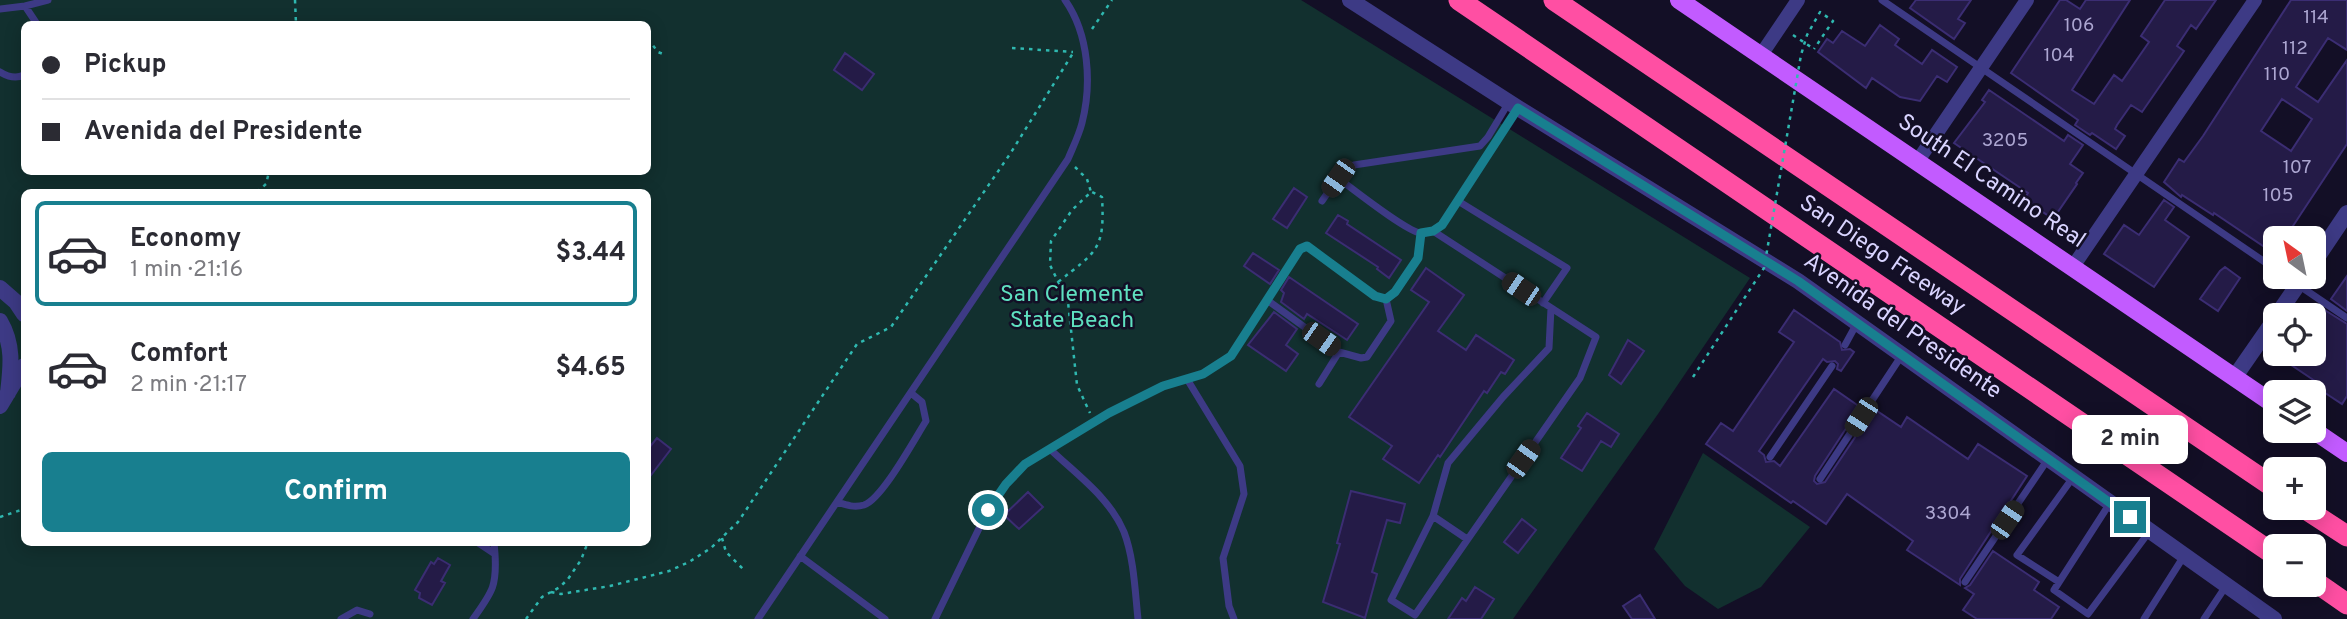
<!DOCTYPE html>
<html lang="en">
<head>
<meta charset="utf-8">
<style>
  :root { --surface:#fff; --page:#f7f7f7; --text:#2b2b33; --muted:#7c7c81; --line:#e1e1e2; --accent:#187f8f }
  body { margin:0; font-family:Overpass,sans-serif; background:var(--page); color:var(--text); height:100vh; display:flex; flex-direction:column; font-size:26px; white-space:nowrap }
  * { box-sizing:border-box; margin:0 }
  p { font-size:23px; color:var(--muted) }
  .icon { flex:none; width:38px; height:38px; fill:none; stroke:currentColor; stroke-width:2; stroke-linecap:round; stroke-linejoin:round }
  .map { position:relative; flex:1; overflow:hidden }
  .sheet { position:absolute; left:21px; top:189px; width:630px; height:357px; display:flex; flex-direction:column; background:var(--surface); border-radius:10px; box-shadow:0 4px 18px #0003 }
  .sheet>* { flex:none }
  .banner { position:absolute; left:21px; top:21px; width:630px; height:154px; border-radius:10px; box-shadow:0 4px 18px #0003; display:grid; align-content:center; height:154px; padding:0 21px; background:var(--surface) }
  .needle { width:46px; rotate:327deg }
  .tools { position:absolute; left:2263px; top:226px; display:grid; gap:14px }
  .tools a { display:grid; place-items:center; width:63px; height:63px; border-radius:10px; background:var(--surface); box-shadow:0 4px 18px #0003; font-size:35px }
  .end { position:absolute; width:32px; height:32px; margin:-16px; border:9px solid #187f8f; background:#fff; box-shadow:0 0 0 4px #fff }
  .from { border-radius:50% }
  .bubble { position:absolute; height:49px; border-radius:10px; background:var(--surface); box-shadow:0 4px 18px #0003; font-size:23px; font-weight:700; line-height:49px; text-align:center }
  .car { position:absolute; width:21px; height:42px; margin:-21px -10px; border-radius:9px; box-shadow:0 0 5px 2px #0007; background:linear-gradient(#222 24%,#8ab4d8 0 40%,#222 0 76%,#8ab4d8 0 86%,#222 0) }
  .banner b { display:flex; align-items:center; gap:24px; height:66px; font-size:26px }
  .banner b+b { border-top:2px solid var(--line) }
  .banner i { width:18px; height:18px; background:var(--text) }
  ul { padding:12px 0 0; list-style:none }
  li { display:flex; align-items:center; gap:21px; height:105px; margin:0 14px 10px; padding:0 7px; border:4px solid transparent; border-radius:10px }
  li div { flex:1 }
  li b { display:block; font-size:26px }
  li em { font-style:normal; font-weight:700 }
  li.current { border-color:var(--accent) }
  li>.icon { width:63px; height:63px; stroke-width:1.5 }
  .primary-button { display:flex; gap:14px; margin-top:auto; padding:14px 21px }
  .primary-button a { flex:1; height:80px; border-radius:10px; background:var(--accent); color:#fff; font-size:28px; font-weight:700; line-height:80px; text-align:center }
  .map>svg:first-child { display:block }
  .green { fill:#12302f; fill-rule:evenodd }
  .building { fill:#241b47; stroke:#3b2d73; stroke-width:2; fill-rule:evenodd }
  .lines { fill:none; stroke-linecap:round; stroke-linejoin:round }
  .path { stroke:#2fb8b0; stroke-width:2.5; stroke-dasharray:3.5 5; stroke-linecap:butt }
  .service { stroke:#3d3a85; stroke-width:7 }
  .minor { stroke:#3d3a85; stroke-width:14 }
  .tertiary { stroke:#3d3a85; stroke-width:16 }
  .primary { stroke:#c25bff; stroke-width:18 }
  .motorway { stroke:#ff4fa3; stroke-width:21 }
  .path-bridge { stroke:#2fb8b0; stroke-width:2.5; stroke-dasharray:3.5 5; stroke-linecap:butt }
  .route { stroke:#187f8f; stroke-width:9 }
  .labels { text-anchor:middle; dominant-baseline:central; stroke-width:5; stroke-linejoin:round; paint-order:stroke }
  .number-label { font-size:19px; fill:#aca6d1 }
  .street-label { font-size:23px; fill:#d9d4ff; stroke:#130f26 }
  .park-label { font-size:23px; fill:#5fe0c0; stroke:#130f26 }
</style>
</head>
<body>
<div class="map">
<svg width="2347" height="619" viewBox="0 0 2347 619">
  <rect width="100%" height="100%" fill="#130f26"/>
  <path class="green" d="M0 0H1301L1750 278 1658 414 1513 619H0ZM24 24H648V172H24ZM24 192H648V542H24Z
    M1703 453 1810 527 1761 587 1718 609 1685 586 1654 549Z"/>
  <path class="building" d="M1916 0H1971L1958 19 1965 23 1954 39 1910 8Z
    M2060 0H2066L2080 9 2086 0H2130L2072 90 2094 104 2114 75 2122 81 2149 42 2141 36 2165 0H2216L2196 29 2191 25 2177 46 2184 51 2142 112 2131 105 2117 125 2115 129 2125 136 2116 149 2092 133 2090 135 2075 125 2078 120 2011 73Z
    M2291 0H2347V50L2328 38 2296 87 2318 102 2347 60V144L2285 238H2275V254L2214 213 2213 215 2182 195 2181 197 2164 182 2179 159 2184 162 2203 136ZM2282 99 2312 119 2291 151 2261 131Z
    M1880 25 1899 39 1895 45 1922 64 1932 50 1957 67 1947 82 1937 76 1920 101 1900 97 1872 78 1866 88 1818 52 1827 39 1833 43 1842 31 1865 46Z
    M845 53 874 74 862 90 834 70Z
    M1989 90 2064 141 2068 135 2083 145 2070 164 2083 173 2076 183 2077 184 2053 219 2024 199 2028 193 1954 143 1985 102 1982 100Z
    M1294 188 1307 197 1287 228 1273 219Z
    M2164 200 2174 207 2165 220 2189 237 2154 287 2104 254 2124 225 2139 235Z
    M1338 215 1348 221 1347 224 1401 260 1389 278 1377 269 1378 267 1326 233Z
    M1253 253 1279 270 1270 284 1244 266Z
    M2225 267 2240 278 2218 311 2200 299 2220 271Z
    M1426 268 1464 295 1438 331 1466 350 1476 335 1514 360 1505 374 1501 372 1487 393 1484 391 1440 457 1438 455 1419 483 1383 459 1392 446 1349 417 1429 302 1411 290Z
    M2347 276V311L2331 299Z
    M1289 277 1358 324 1347 340 1307 314 1304 319 1281 302 1284 293 1281 290Z
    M2323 309 2347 324V396L2342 404 2313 385 2315 381 2275 354H2314V312L2319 316Z
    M1794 310 1840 342 1842 350 1850 349 1854 352 1841 371 1837 369 1838 364 1835 361 1827 362 1823 359 1759 451 1764 455 1766 462 1774 461 1780 466 1834 389 1860 407 1815 476 1814 481 1817 484 1825 482 1874 409 1901 427 1907 417 1968 459 1978 444 2027 476 1960 579V585L1907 550 1913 541 1847 494 1826 524 1793 501 1791 503 1706 444 1721 423 1733 431 1794 342 1779 332Z
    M1274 312 1297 329 1286 345 1298 354 1286 371 1248 345Z
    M1628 340 1644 351 1621 384 1609 375Z
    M1587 413 1619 434 1611 447 1601 441 1582 471 1561 458 1581 428 1578 426Z
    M657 438 671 449 648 479V449Z
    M1351 491 1405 504 1400 523 1387 520 1372 572 1377 574 1365 618 1323 602 1340 544 1337 543Z
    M1028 492 1043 507 1019 529 1004 515Z
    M1522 519 1536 530 1518 553 1504 542Z
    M1993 551 2039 582 2034 590 2059 607 2051 619H1977L1963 610 1974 594 1965 588 1970 585Z
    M438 558 450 565 441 581 445 583 432 605 419 598 420 593 415 590 431 562 434 564Z
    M1475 587 1494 599 1481 619H1448L1462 598 1466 601Z
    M1640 595 1655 619H1632L1623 606Z"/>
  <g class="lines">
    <path class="path" d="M295 0 296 24
      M1092 29 1112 0
      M1793 35 1814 49
      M648 39 658 52 663 54
      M1012 48 1073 52
      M1075 167 1087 179 1091 192 1072 210 1051 241 1050 265 1068 302 1077 385 1090 413
      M257 192 266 184 269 172
      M1058 282C1097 251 1105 250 1102 197L1092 192
      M0 517 24 509
      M722 538 726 552 743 569
      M551 592 561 594 610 586 669 571 689 562 711 548 738 522 857 344 891 327 1010 154 1073 53
      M526 619 542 597 560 587 568 579 581 560 588 542"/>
    <path class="service" d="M1882 0 2275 269
      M25 6 37 24
      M0 9 25 6 48 0
      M0 72C8 77 16 79 24 75
      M1338 178C1353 189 1407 232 1421 233 1429 234 1436 229 1442 225L1518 108
      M1322 201 1338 178 1354 165 1480 146 1488 137 1509 102
      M1458 201 1567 268 1543 303
      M1433 231 1596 337 1580 378 1415 615 1391 600 1433 516 1448 463 1503 397 1549 348 1551 308
      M2285 276 2347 318
      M1386 299 1395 293 1418 258 1421 233
      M1267 300 1339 352
      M1845 345 1857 323
      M1187 379 1240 466 1244 494 1223 558 1229 606 1234 619
      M1319 384 1339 352 1361 358 1367 357 1391 321 1386 299
      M1051 450C1076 474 1110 498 1124 532 1134 558 1135 591 1138 619
      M1770 457 1832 366
      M1820 479 1902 355
      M837 502C846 505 854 508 864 505 882 499 914 440 926 421L922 402 911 393
      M2110 503 2054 590 2088 614 2149 532
      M1433 516 1467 539
      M494 542 495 554
      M800 556 885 619
      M1965 582 2048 459
      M2059 582 2017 555 2074 476
      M341 619 357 610 370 614
      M473 619C492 592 497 587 495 554L477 542
      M758 619 1068 159C1073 147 1079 135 1082 123 1092 84 1089 34 1065 0
      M935 619 988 510 1006 484 1025 464 1109 413 1162 386 1203 374 1231 356 1300 249 1307 246 1375 296 1386 299
      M2144 619 2184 556
      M2204 619 2226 586"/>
    <path class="minor" d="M1761 55 1798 0
      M1917 162 2027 0
      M2072 268 2255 0"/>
    <path class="tertiary" d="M1350 0 1518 108 1798 281 2274 619
      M2314 262 2347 213
      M0 288 16 302 24 314
      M2277 315 2304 276
      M0 321C14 345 11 367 8 393
      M2234 378 2275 319
      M0 406 24 366"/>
    <path class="primary" d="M1679 0 2275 405
      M2313 430 2347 453"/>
    <path class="motorway" d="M1459 0 2275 555
      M1554 0 2275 488
      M2304 508 2347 536
      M2314 581 2347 604"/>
    <path class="path-bridge" d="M1693 377 1764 268 1801 55 1807 35 1820 12 1833 21 1814 49"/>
  </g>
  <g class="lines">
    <path class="route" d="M988 510 1006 484 1025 464 1109 413 1163 386 1203 374 1231 356 1300 249 1307 246 1375 296 1386 299 1395 292 1418 258 1421 233 1433 231 1442 225 1518 108 1798 281 2130 517"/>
  </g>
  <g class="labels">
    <g class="number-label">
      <text x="2316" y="18">114</text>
      <text x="2079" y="26">106</text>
      <text x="2295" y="49">112</text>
      <text x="2059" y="56">104</text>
      <text x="2277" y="75">110</text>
      <text x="2005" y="141">3205</text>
      <text x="2297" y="168">107</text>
      <text x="2278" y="196">105</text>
      <text x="1948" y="514">3304</text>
    </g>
    <g class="street-label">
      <text transform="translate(1991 182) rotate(34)">South El Camino Real</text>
      <text transform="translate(1882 256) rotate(34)">San Diego Freeway</text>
      <text transform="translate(1902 327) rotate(35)">Avenida del Presidente</text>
    </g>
    <g class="park-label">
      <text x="1072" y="295">San Clemente<tspan x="1072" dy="26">State Beach</tspan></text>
    </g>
  </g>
</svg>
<div class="tools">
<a><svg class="needle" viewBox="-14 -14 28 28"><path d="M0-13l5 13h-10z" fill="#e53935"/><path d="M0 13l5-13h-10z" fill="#7c7c81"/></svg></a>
<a><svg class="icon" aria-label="locate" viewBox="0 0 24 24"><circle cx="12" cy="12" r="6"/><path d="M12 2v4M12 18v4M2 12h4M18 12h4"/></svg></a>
<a><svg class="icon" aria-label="layers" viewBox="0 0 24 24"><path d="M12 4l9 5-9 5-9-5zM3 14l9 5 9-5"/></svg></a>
<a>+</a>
<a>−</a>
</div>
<i class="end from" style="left:988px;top:510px"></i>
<i class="end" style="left:2130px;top:517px"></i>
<div class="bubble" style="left:2072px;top:415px;width:116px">2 min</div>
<i class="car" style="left:1338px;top:178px;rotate:215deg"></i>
<i class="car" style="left:1521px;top:289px;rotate:304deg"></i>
<i class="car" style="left:1321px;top:339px;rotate:125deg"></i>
<i class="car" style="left:1861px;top:417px;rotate:213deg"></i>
<i class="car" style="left:1523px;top:459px;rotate:35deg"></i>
<i class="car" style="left:2007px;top:520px;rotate:34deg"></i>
<div class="banner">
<b><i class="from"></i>Pickup</b>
<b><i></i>Avenida del Presidente</b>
</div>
<section class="sheet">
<ul>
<li class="current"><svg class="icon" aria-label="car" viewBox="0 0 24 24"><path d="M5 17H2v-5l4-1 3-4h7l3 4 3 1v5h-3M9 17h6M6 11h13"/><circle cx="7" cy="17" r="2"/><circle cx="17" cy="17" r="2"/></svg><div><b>Economy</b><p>1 min · 21:16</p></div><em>$3.44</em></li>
<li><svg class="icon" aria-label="car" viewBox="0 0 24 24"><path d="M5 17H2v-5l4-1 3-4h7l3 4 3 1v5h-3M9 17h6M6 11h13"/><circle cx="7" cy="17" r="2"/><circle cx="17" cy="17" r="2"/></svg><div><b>Comfort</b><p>2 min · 21:17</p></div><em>$4.65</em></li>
</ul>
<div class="primary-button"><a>Confirm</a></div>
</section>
</div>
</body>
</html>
